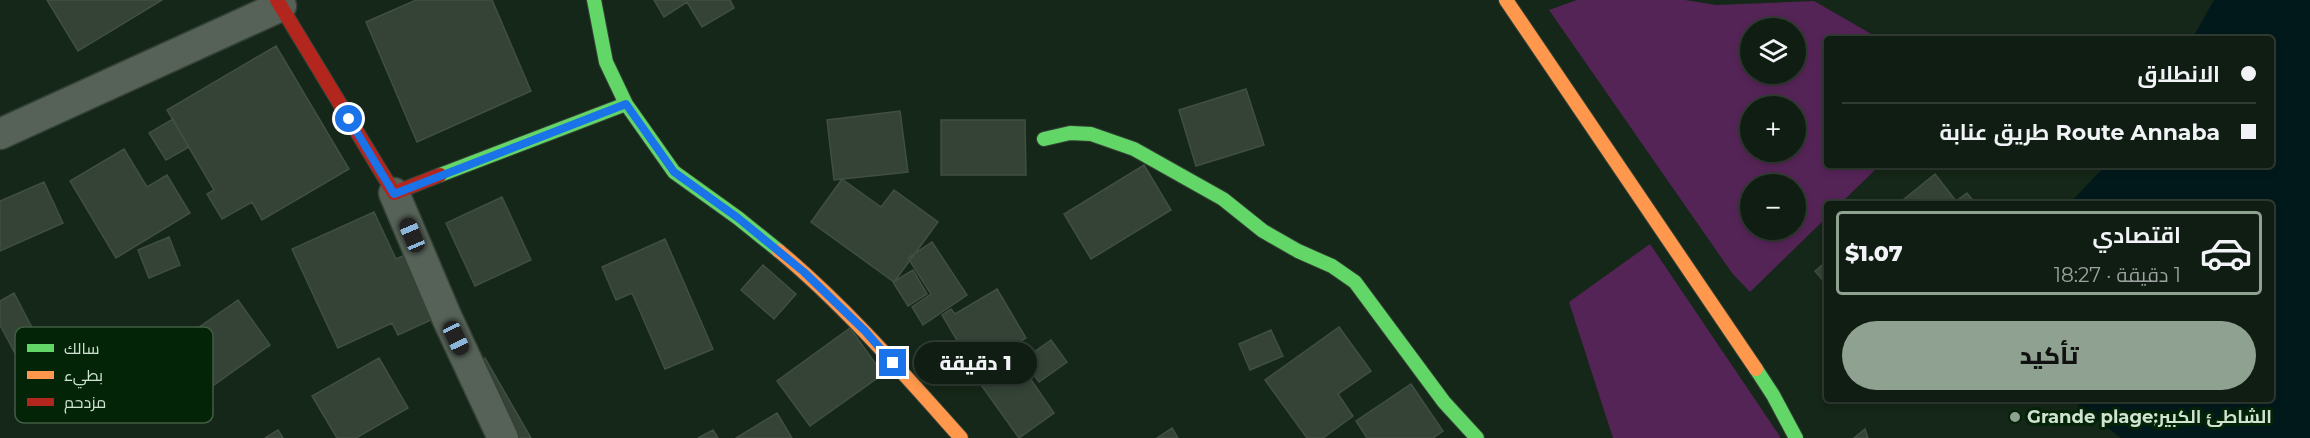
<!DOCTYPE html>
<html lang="ar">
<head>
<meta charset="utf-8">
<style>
  :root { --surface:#101d12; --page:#1e2a20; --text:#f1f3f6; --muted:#9ca29f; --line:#303b32; --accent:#8fa190 }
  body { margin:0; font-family:Montserrat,Cairo,sans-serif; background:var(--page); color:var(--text); direction:rtl; height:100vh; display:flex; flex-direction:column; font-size:22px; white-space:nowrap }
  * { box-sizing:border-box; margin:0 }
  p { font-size:20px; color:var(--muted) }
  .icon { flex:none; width:33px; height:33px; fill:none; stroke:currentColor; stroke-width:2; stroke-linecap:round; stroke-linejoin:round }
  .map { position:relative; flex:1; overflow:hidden; direction:ltr }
  .side { position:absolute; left:1824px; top:201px; width:450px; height:201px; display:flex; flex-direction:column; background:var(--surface); border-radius:6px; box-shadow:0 3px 9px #0003,0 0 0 2px var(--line); direction:rtl }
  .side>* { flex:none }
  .guide { position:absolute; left:1824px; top:36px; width:450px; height:132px; border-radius:6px; box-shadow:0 3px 9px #0003,0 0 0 2px var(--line); direction:rtl; display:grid; align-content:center; height:132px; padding:0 18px; background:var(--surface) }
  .tools { position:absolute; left:1740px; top:18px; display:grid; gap:12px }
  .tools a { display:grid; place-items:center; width:66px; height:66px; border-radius:50%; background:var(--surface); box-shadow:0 3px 9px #0003,0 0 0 2px var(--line); font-size:30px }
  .end { position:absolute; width:27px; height:27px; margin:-14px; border:8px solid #1a73e8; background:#fff; box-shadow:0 0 0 3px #fff }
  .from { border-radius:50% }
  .bubble { position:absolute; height:42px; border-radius:21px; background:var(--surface); box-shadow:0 3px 9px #0003,0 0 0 2px var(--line); font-size:20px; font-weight:800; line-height:42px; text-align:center; direction:rtl }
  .car { position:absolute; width:18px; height:36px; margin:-18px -9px; border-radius:8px; box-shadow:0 0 4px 2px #0007; background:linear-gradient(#222 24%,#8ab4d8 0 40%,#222 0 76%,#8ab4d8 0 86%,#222 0) }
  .guide b { display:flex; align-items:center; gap:21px; height:57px; font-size:22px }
  .guide b+b { border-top:2px solid var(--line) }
  .guide i { width:15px; height:15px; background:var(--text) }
  ul { padding:10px 0 0; list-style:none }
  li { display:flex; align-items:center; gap:18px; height:84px; margin:0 12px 9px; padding:0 6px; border:3px solid transparent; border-radius:6px }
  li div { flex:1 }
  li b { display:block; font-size:22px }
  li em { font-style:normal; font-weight:800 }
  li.on { border-color:var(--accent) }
  li>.icon { width:54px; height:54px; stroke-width:1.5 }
  .action { display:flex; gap:12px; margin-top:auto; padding:12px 18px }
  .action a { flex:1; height:69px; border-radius:36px; background:var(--accent); color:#111; font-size:24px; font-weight:800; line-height:69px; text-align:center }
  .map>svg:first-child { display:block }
  .green { fill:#552457; fill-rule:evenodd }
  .water { fill:#02191b }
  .building { fill:#344336; stroke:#404f42; stroke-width:1.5 }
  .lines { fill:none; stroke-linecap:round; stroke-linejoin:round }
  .street-casing { stroke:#344136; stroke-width:33 }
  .fast-casing { stroke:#344136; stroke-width:16 }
  .slow-casing { stroke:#344136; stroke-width:16 }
  .jam-casing { stroke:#344136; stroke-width:16 }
  .street { stroke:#566257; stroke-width:30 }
  .fast { stroke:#63d668; stroke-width:14 }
  .slow { stroke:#ff974d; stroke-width:14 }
  .jam { stroke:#b3261e; stroke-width:14 }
  .route { stroke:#1a73e8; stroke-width:8 }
  .poi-dot { fill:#8fa190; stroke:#042408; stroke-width:2 }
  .labels { text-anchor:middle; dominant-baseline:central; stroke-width:6; stroke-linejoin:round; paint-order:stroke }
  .poi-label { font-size:18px; font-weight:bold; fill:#d0e2d0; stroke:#042408; text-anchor:start }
  .key { fill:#042408; stroke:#415d44; stroke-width:1.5 }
  .key-label { font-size:16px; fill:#d0e2d0 }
</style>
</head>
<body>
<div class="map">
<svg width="2310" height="438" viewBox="0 0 2310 438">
  <rect width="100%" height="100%" fill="#152718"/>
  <path class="green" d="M1577 0H1685L1716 5 1814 1 1880 39H1827V165H1880L1840 204H1827V217L1750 292 1732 273 1549 10ZM1750 28H1796V74H1750ZM1750 106H1796V152H1750ZM1750 184H1796V230H1750Z
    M1650 244 1779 435 1780 438H1613L1569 302Z"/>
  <path class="water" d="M2214 0H2310V438H2121L2079 406 2073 399H2271V204H2069L2106 165H2271V39H2192Z"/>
  <path class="building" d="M47 0H162L78 51Z
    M416 0H492L531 91 417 142 366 22Z
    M654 0H730L734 8 702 27 687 2 664 17Z
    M276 46 349 169 262 220 252 202 222 219 207 194 214 190 167 110Z
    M1246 89 1264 145 1196 166 1179 110Z
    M900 111 908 172 834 180 827 120Z
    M173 119 189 147 166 160 149 133Z
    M941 120H1025L1026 175H941Z
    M124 149 147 187 167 175 190 213 116 258 70 181Z
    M1144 165 1171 210 1091 259 1064 214Z
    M1935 174 1956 201 1967 193 1976 204H1898Z
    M842 179 881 207 894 190 938 222 894 282 811 222Z
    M44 182 63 223 0 251V201Z
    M502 197 531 260 475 286 446 223Z
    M374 212 396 259 416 250 436 294 422 301 431 320 398 335 392 323 338 348 292 249Z
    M169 237 180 265 149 278 138 250Z
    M665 239 713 349 665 369 632 293 616 300 602 267Z
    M932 242 967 295 923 325 912 307 931 294 908 258Z
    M1827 261V285L1815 271Z
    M763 265 796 294 774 319 741 290Z
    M913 270 927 294 908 306 893 282Z
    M997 289 1026 338 974 369 942 315 951 309 955 314Z
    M14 293 41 345 17 357 0 325V301Z
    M238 300 270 345 207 390 175 344Z
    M1339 327 1371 371 1338 394 1353 416 1323 438H1307L1265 380Z
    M850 328 883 374 810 426 777 381Z
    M1271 330 1283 356 1250 370 1239 344Z
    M1051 340 1067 362 1039 382 1023 360Z
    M1010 349 1054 413 1019 438 974 375Z
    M379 358 408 408 356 438H337L312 396Z
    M485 358 531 438H513L471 366Z
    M1411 384 1443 431 1433 438H1367L1356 421Z
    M777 413 792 438H736Z
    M1172 428 1178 438H1157Z
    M1865 429 1868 438H1854Z
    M278 430 283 438H265Z
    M713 430 718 438H698Z"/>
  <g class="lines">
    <defs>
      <path id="street" d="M0 134 281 6
        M394 193 447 318 503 438"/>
      <path id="fast" d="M594 0 606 62 626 104 674 172 738 218 779 251
        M1044 139 1070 133 1091 134 1134 149 1223 199 1263 231 1298 251 1332 266 1355 282 1444 402 1477 438
        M440 175 626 104
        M1756 369 1773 395 1796 438"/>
      <path id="slow" d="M1506 0 1756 369
        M779 251C846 307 903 373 961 438"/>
      <path id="jam" d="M277 0 394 193 440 175"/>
    </defs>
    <use href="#street" class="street-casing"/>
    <use href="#fast" class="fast-casing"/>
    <use href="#slow" class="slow-casing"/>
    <use href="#jam" class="jam-casing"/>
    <use href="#street" class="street"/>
    <use href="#fast" class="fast"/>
    <use href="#slow" class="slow"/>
    <use href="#jam" class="jam"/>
  </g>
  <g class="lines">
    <path class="route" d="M349 119 394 194 626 104 674 172 738 218 804 272 865 331 893 363"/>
  </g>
  <circle class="poi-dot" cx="2015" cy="417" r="6"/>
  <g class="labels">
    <g class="poi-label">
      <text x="2027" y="417">Grande plage;الشاطئ الكبير</text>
    </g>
  </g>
  <rect x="15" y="327" width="198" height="96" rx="9" class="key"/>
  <rect x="27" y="344" width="27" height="8" fill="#63d668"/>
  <rect x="27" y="371" width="27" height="8" fill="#ff974d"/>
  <rect x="27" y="398" width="27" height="8" fill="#b3261e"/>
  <g class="key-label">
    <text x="64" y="354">سالك</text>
    <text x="64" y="381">بطيء</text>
    <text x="64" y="408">مزدحم</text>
  </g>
</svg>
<div class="tools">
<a><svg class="icon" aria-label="layers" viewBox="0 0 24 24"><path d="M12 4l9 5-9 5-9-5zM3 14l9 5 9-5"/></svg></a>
<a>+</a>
<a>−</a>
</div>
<i class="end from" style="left:349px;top:119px"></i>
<i class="end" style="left:893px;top:363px"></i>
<div class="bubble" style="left:914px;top:342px;width:123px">1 دقيقة</div>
<i class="car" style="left:412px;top:235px;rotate:337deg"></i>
<i class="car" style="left:456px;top:338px;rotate:155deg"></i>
<div class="guide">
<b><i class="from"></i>الانطلاق</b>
<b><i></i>Route Annaba طريق عنابة</b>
</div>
<section class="side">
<ul>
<li class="on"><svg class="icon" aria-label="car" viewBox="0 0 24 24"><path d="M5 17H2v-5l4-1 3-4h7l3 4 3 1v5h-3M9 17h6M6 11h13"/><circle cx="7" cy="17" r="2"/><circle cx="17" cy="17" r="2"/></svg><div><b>اقتصادي</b><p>1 دقيقة · 18:27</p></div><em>$1.07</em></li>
</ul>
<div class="action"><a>تأكيد</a></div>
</section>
</div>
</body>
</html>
